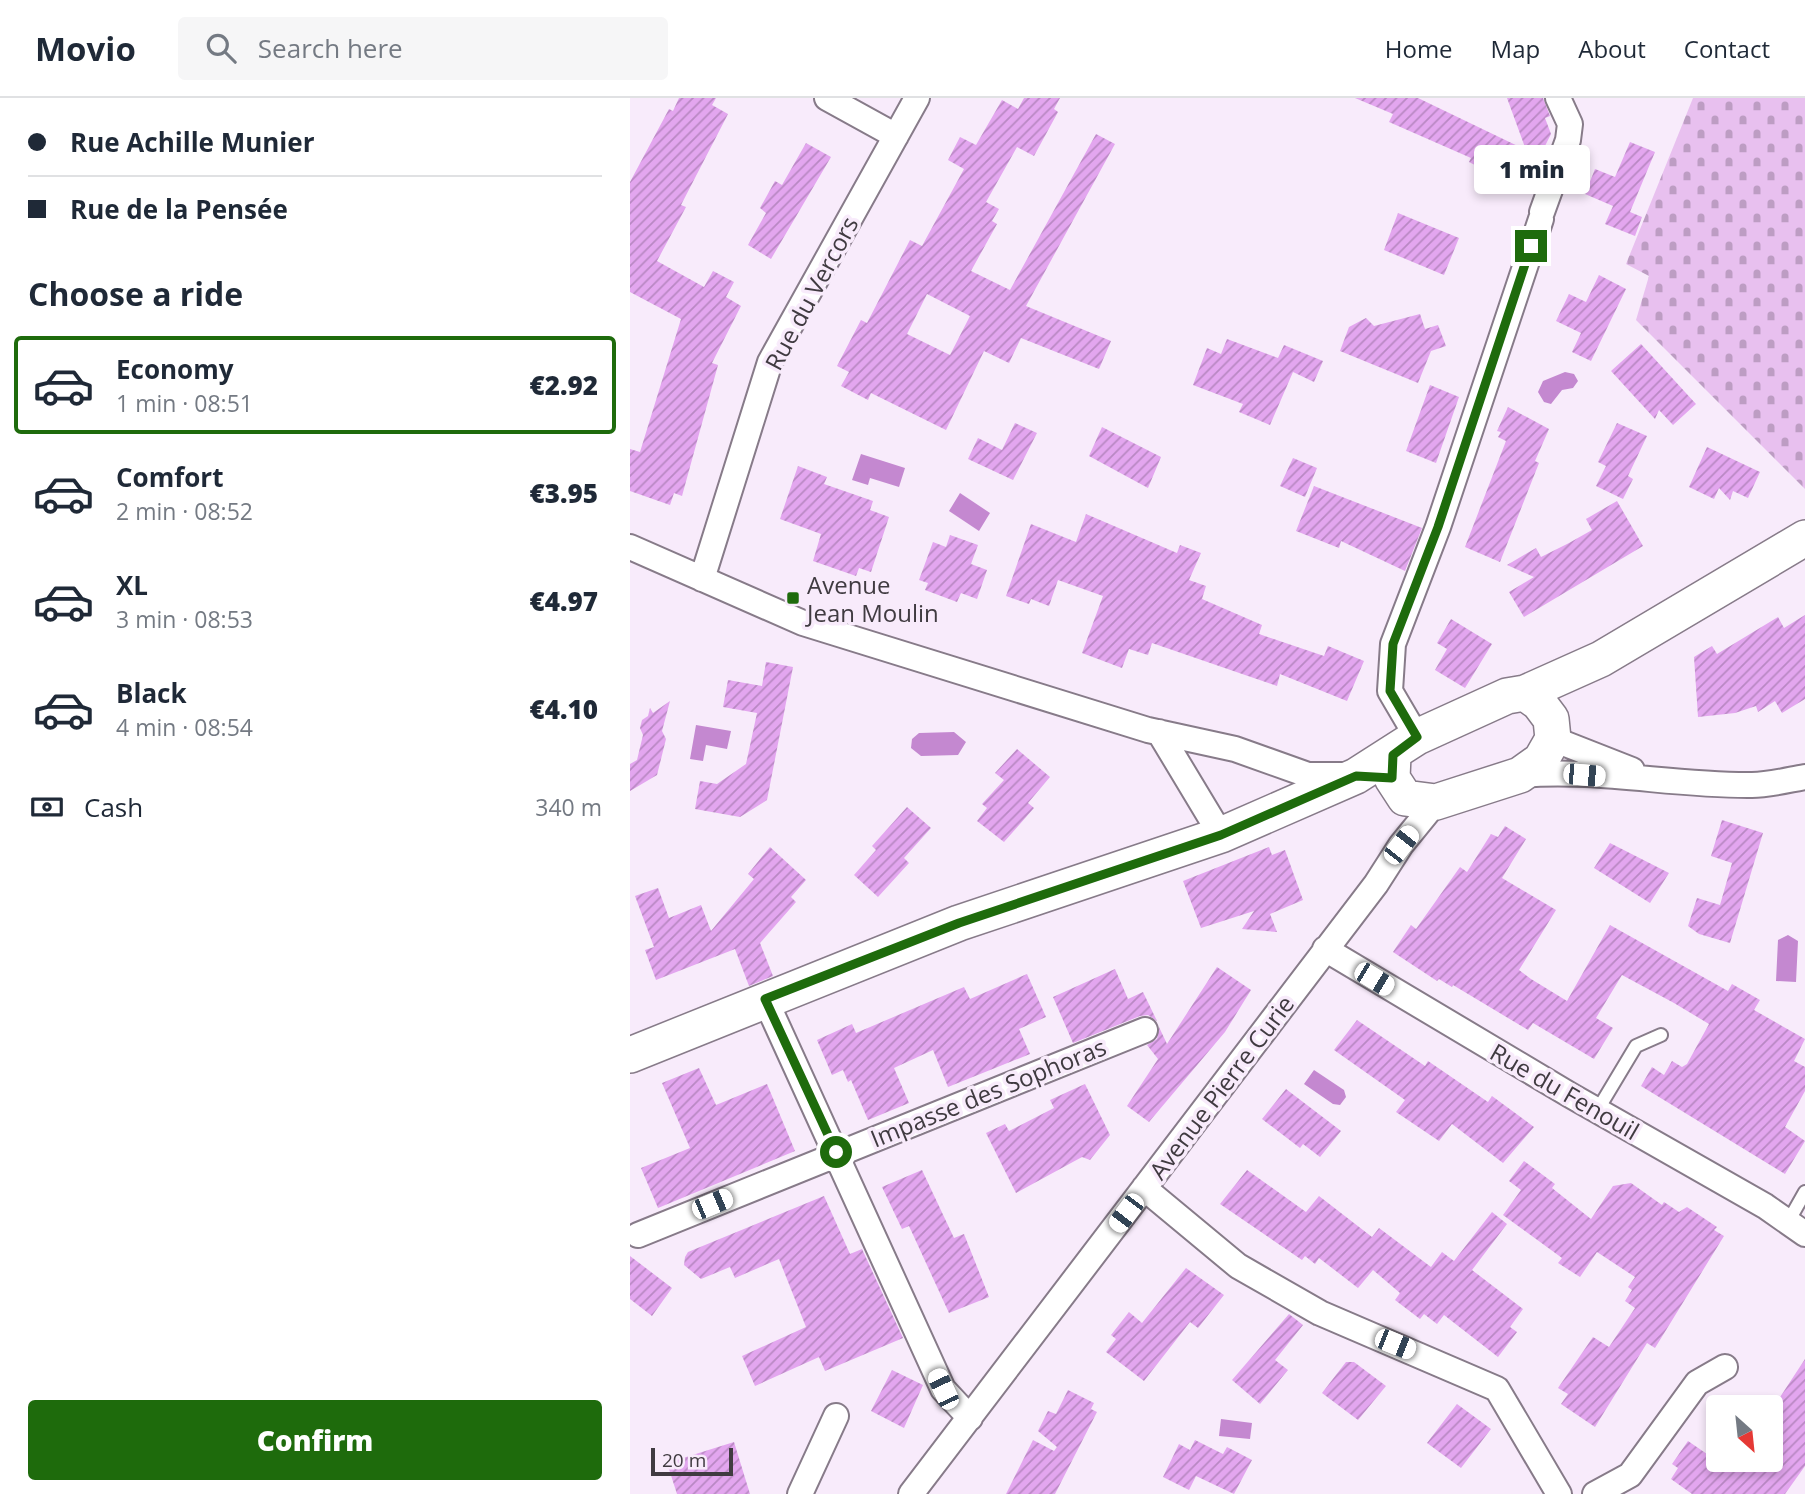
<!DOCTYPE html>
<html lang="en">
<head>
<meta charset="utf-8">
<style>
  :root { --surface:#fff; --page:#f6f6f7; --text:#1f2937; --muted:#747a83; --line:#e0e1e3; --accent:#1e6b0c }
  body { margin:0; font-family:"Open Sans",sans-serif; background:var(--page); color:var(--text); height:100vh; display:flex; flex-direction:column; font-size:26px; white-space:nowrap }
  * { box-sizing:border-box; margin:0 }
  p { font-size:23px; color:var(--muted) }
  .icon { flex:none; width:38px; height:38px; fill:none; stroke:currentColor; stroke-width:2; stroke-linecap:round; stroke-linejoin:round }
  .map { position:relative; flex:1; overflow:hidden }
  .drawer { display:flex; flex-direction:column; background:var(--surface); width:630px }
  .drawer>* { flex:none }
  .hud { display:grid; align-content:center; height:154px; padding:0 28px; background:var(--surface) }
  .needle { width:46px; rotate:153deg }
  .fabs { position:absolute; left:1076px; top:1297px; display:grid; gap:14px }
  .fabs a { display:grid; place-items:center; width:77px; height:77px; border-radius:7px; background:var(--surface); box-shadow:0 4px 10px #0003; font-size:35px }
  .scale { position:absolute; left:21px; bottom:18px; width:82px; box-sizing:border-box; padding-left:7px; border:4px solid #403b41; border-top:0; font-size:19px; line-height:24px; white-space:nowrap; color:#403b41; -webkit-text-stroke:5px #f8ebfb; paint-order:stroke }
  .end { position:absolute; width:32px; height:32px; margin:-16px; border:9px solid #1e6b0c; background:#fff; box-shadow:0 0 0 4px #fff }
  .from { border-radius:50% }
  .bubble { position:absolute; height:49px; border-radius:7px; background:var(--surface); box-shadow:0 4px 10px #0003; font-size:23px; font-weight:800; line-height:49px; text-align:center }
  .car { position:absolute; width:21px; height:42px; margin:-21px -10px; border-radius:9px; box-shadow:0 0 5px 2px #0007; background:linear-gradient(#fff 24%,#345 0 40%,#fff 0 76%,#345 0 86%,#fff 0) }
  .hud b { display:flex; align-items:center; gap:24px; height:66px; font-size:26px }
  .hud b+b { border-top:2px solid var(--line) }
  .hud i { width:18px; height:18px; background:var(--text) }
  ul { padding:0; list-style:none }
  li { display:flex; align-items:center; gap:21px; height:98px; margin:0 14px 10px; padding:0 14px; border:4px solid transparent; border-radius:7px }
  li div { flex:1 }
  li b { display:block; font-size:26px }
  li em { font-style:normal; font-weight:800 }
  li.on { border-color:var(--accent) }
  li>.icon { width:63px; height:63px; stroke-width:1.5 }
  h2 { padding:0 28px; font-size:32px; line-height:84px }
  .pay { display:flex; align-items:center; gap:18px; height:77px; padding:0 28px; font-size:26px }
  .pay p { margin-inline-start:auto }
  .primary-button { display:flex; gap:14px; margin-top:auto; padding:14px 28px }
  .primary-button a { flex:1; height:80px; border-radius:7px; background:var(--accent); color:#fff; font-size:28px; font-weight:800; line-height:80px; text-align:center }
  header { display:flex; align-items:center; gap:42px; box-sizing:border-box; height:98px; padding:0 35px; background:var(--surface); border-bottom:2px solid var(--line) }
  header strong { font-size:33px }
  nav { display:flex; gap:38px; margin-inline-start:auto; font-size:24px }
  .search { width:490px; height:63px; background:var(--page); display:flex; align-items:center; gap:18px; box-sizing:border-box; padding:0 24px; border-radius:7px; color:var(--muted); font-size:26px }
  main { display:flex; flex:1; min-height:0 }
  .map>svg:first-child { display:block }
  .cemetery { fill:url(#cemetery-stones) }
  .water { fill:#c488d0 }
  .building { fill:url(#building-hatch); fill-rule:evenodd }
  .lines { fill:none; stroke-linecap:round; stroke-linejoin:round }
  .service-casing { stroke:#877b89; stroke-width:16 }
  .minor-casing { stroke:#877b89; stroke-width:28 }
  .secondary-casing { stroke:#877b89; stroke-width:38 }
  .service { stroke:#fff; stroke-width:12 }
  .minor { stroke:#fff; stroke-width:24 }
  .secondary { stroke:#fff; stroke-width:35 }
  .route { stroke:#1e6b0c; stroke-width:9 }
  .poi-dot { fill:#1e6b0c; stroke:#f8ebfb; stroke-width:2.5 }
  .labels { text-anchor:middle; dominant-baseline:central; stroke-width:7; stroke-linejoin:round; paint-order:stroke }
  .street-label { font-size:24px; fill:#403b41; stroke:#f8ebfb }
  .poi-label { font-size:24px; fill:#403b41; stroke:#f8ebfb; text-anchor:start }
</style>
</head>
<body>
<header>
<strong>Movio</strong>
<div class="search"><svg class="icon" aria-label="search" viewBox="0 0 24 24"><circle cx="10" cy="10" r="6"/><path d="M15 15l6 6"/></svg>Search here</div>
<nav><a>Home</a><a>Map</a><a>About</a><a>Contact</a></nav>
</header>
<main>
<section class="drawer">
<div class="hud">
<b><i class="from"></i>Rue Achille Munier</b>
<b><i></i>Rue de la Pensée</b>
</div>
<h2>Choose a ride</h2>
<ul>
<li class="on"><svg class="icon" aria-label="car" viewBox="0 0 24 24"><path d="M5 17H2v-5l4-1 3-4h7l3 4 3 1v5h-3M9 17h6M6 11h13"/><circle cx="7" cy="17" r="2"/><circle cx="17" cy="17" r="2"/></svg><div><b>Economy</b><p>1 min · 08:51</p></div><em>€2.92</em></li>
<li><svg class="icon" aria-label="car" viewBox="0 0 24 24"><path d="M5 17H2v-5l4-1 3-4h7l3 4 3 1v5h-3M9 17h6M6 11h13"/><circle cx="7" cy="17" r="2"/><circle cx="17" cy="17" r="2"/></svg><div><b>Comfort</b><p>2 min · 08:52</p></div><em>€3.95</em></li>
<li><svg class="icon" aria-label="car" viewBox="0 0 24 24"><path d="M5 17H2v-5l4-1 3-4h7l3 4 3 1v5h-3M9 17h6M6 11h13"/><circle cx="7" cy="17" r="2"/><circle cx="17" cy="17" r="2"/></svg><div><b>XL</b><p>3 min · 08:53</p></div><em>€4.97</em></li>
<li><svg class="icon" aria-label="car" viewBox="0 0 24 24"><path d="M5 17H2v-5l4-1 3-4h7l3 4 3 1v5h-3M9 17h6M6 11h13"/><circle cx="7" cy="17" r="2"/><circle cx="17" cy="17" r="2"/></svg><div><b>Black</b><p>4 min · 08:54</p></div><em>€4.10</em></li>
</ul>
<div class="pay"><svg class="icon" aria-label="cash" viewBox="0 0 24 24"><path d="M3 7h18v10H3z"/><circle cx="12" cy="12" r="2"/></svg>Cash<p>340 m</p></div>
<div class="primary-button"><a>Confirm</a></div>
</section>
<div class="map">
<svg width="1175" height="1396" viewBox="0 0 1175 1396">
  <defs>
    <pattern id="cemetery-stones" width="16" height="16" patternUnits="userSpaceOnUse" patternTransform="scale(1.75)"><rect width="16" height="16" fill="#e8c0ef"/><path d="M2 7V4a2 2 0 0 1 4 0v3zM10 15v-3a2 2 0 0 1 4 0v3z" fill="#bd9dc3"/></pattern>
    <pattern id="building-hatch" width="6" height="6" patternUnits="userSpaceOnUse" patternTransform="scale(1.75)"><rect width="6" height="6" fill="#e3a6ef"/><path d="M-1 1l2-2M0 6l6-6M5 7l2-2" fill="none" stroke="#b988c3"/></pattern>
  </defs>
  <rect width="100%" height="100%" fill="#f8ebfb"/>
  <path class="cemetery" d="M1063 0H1175V391L1006 222 1019 178 996 166Z"/>
  <path class="water" d="M935 274 944 276 948 283 943 290 932 292 921 306 914 304 908 294 913 283Z
    M231 356 275 370 269 389 240 380 238 387 222 382Z
    M330 395 360 415 349 433 319 413Z
    M66 627 101 633 97 651 76 647 73 663 60 661Z
    M324 634 336 644 328 657 291 658 281 650 282 641 289 635Z
    M1158 837 1168 843 1166 884 1146 883 1148 842Z
    M684 972 714 992 716 999 710 1007 703 1006 674 986Z
    M591 1321 622 1325 620 1341 589 1338Z"/>
  <path class="building" d="M49 0H86L82 7 98 16 51 107 56 109 27 163 74 189 83 173 104 184 96 199 111 208 82 265 88 267 52 398 44 395 40 407 0 393V351L10 354 51 221 0 194V84L39 11 43 13Z
    M394 0H430L424 11 428 14 404 58 387 49 378 65 356 104 369 111 362 123 367 126 341 173 380 192 466 36 485 46 396 208 481 243 469 271 391 240 379 265 354 253 316 332 241 295 238 302 211 288 219 274 207 268 231 222 237 225 280 142 292 148 334 71 318 62 330 39 346 47 372 2 388 11ZM297 196 340 218 320 257 277 236Z
    M725 0H788L896 52 877 0H913L920 18 915 20 921 36 903 72 898 57 885 81 875 75 872 81 839 64 841 60 759 24 763 16Z
    M1000 44 1025 54 1000 114 1012 119 1005 138 975 126 983 108 955 96 965 71 985 79Z
    M176 45 201 59 141 161 118 147 136 115 130 110 145 83 152 87Z
    M768 115 829 140 814 177 754 152Z
    M969 177 996 191 961 263 942 254 951 235 926 223 939 196 956 204Z
    M790 216 795 231 808 227 816 248 801 253 788 285 710 253 719 229 736 220 744 228Z
    M597 241 648 260 654 247 693 263 684 284 663 274 640 327 609 314 613 306 563 287 577 250 591 256Z
    M1011 246 1066 306 1043 327 1029 312 1025 321 981 273Z
    M800 287 829 299 806 365 776 353Z
    M878 309 919 331 905 363 909 365 870 464 835 449 876 343 868 339 871 334 867 333Z
    M385 325 407 335 383 382 338 361 348 340 372 352Z
    M987 325 1017 338 998 378 1003 381 993 401 966 388 976 368 968 364Z
    M472 329 531 359 518 390 459 358Z
    M1077 349 1130 374 1118 400 1103 393 1100 402 1089 390 1084 401 1059 389Z
    M663 360 687 370 675 399 650 388Z
    M168 368 197 379 194 386 243 403 240 412 259 419 241 474 229 470 226 478 183 463 191 436 150 421Z
    M684 388 792 430 775 473 711 443 709 450 666 433Z
    M987 403 1013 448 894 519 879 494 904 479 877 467 906 450 911 459 939 445 962 432 956 421Z
    M456 416 547 455 550 447 571 455 559 482 576 488 572 501 632 527 629 536 694 558 698 548 734 563 717 603 650 576 647 588 522 545 518 557 499 551 492 570 452 555 473 498 428 482 419 508 401 501 399 506 376 498 401 426 446 444Z
    M320 437 348 447 341 466 357 472 347 501 331 495 327 504 295 492 298 485 289 482 303 444 316 449Z
    M1175 517V601L1152 615 1145 603 1128 614 1126 608 1105 615 1068 619 1064 559 1082 548 1087 556 1148 519 1154 530Z
    M821 521 862 546 835 590 805 572 817 551 807 545Z
    M136 564 163 569 137 702 110 719 65 711 70 683 87 686 116 666 127 615 93 609 98 582 132 588Z
    M40 603 32 633 36 641 27 677 0 693V666L7 662 13 637 10 630 12 622 18 618 20 610 23 615Z
    M387 651 420 679 398 705 404 710 374 744 347 723 357 710 352 706 374 682 365 675Z
    M277 709 301 730 274 760 279 765 248 799 224 777 246 752 242 748Z
    M1092 722 1133 735 1100 845 1069 836 1058 828 1067 800 1090 807 1102 765 1081 758Z
    M875 728 896 741 872 780 926 812 889 872 901 881 937 903 980 827 1098 893 1102 886 1130 902 1124 912 1175 941 1164 963 1175 969V993L1155 1029 1175 1043 1155 1076 1011 988 1022 969 1034 977 1042 963 1052 969 1057 966 1079 926 1044 905 992 877 966 920 983 930 964 961 903 925 898 932 823 887 822 889 809 881 807 883 763 854 781 827 786 831 830 769 837 774 861 736 868 739Z
    M980 745 1039 775 1020 805 964 770Z
    M140 749 176 782 161 799 166 804 130 845 143 878 119 888 105 851 26 882 15 852 24 849 5 798 28 790 39 820 71 807 81 833 124 781 118 776Z
    M639 749 642 757 655 752 673 802 640 816 647 834 612 831 624 813 571 830 553 783Z
    M587 869 621 892 595 934 519 1024 497 1008 528 961 517 947 527 941 529 929 537 946Z
    M485 871 498 901 513 894 527 923 518 917 510 918 443 945 423 899Z
    M397 876 416 919 389 931 400 956 318 989 303 952 264 970 279 1005 238 1022 221 982 218 984 213 972 202 977 187 942 222 926 226 935 334 889 340 901Z
    M727 922 795 968 798 963 858 1004 862 998 904 1029 873 1065 822 1026 809 1043 766 1014 775 1002 704 952Z
    M69 970 86 1007 137 986 165 1053 28 1110 11 1070 60 1050 32 985Z
    M455 986 480 1037 460 1062 452 1059 386 1095 356 1035 375 1026 379 1033 424 1010 420 1002Z
    M656 991 711 1033 690 1059 673 1046 670 1050 632 1021Z
    M894 1063 925 1086 922 1090 961 1121 983 1088 1001 1085 1032 1107 1034 1104 1049 1114 1057 1109 1087 1129 1084 1132 1094 1138 1025 1250 1017 1245 965 1329 931 1306 938 1296 928 1290 963 1239 979 1249 1005 1210 995 1203 1002 1192 998 1189 1005 1179 967 1154 950 1179 928 1165 932 1160 873 1117 891 1092 879 1083Z
    M292 1072 324 1140 334 1136 359 1199 319 1215 279 1128 272 1131 252 1089Z
    M617 1072 676 1114 689 1098 742 1139 749 1130 801 1169 812 1154 824 1163 862 1114 877 1126 842 1172 893 1211 880 1229 887 1234 868 1259 814 1217 807 1226 794 1216 790 1221 765 1202 770 1195 743 1172 728 1190 689 1160 685 1166 675 1158 672 1162 590 1106Z
    M194 1098 220 1156 232 1151 273 1240 195 1273 189 1259 125 1288 112 1258 176 1229 149 1161 105 1180 100 1169 71 1181 54 1167 55 1159 58 1154Z
    M0 1158 42 1190 22 1218 0 1201Z
    M556 1170 594 1197 568 1230 560 1224 514 1283 476 1254 486 1241 481 1237 499 1214 512 1225Z
    M659 1216 673 1227 645 1262 658 1272 630 1306 602 1282Z
    M1175 1261V1368L1155 1396H1062L1041 1381 1048 1370 1042 1366 1058 1343 1077 1356 1079 1351 1088 1357V1362H1141V1313Z
    M716 1264H724L756 1288 728 1322 692 1295Z
    M262 1272 293 1287 274 1330 241 1313Z
    M438 1292 464 1305 461 1311 467 1314 425 1396H376L403 1342 424 1353 427 1349 408 1333 418 1313 426 1316Z
    M827 1306 861 1331 831 1370 797 1345Z
    M565 1342 593 1356 597 1349 622 1362 604 1396 566 1378 559 1392 533 1379 549 1346 560 1352Z
    M104 1344 120 1396H47L37 1365Z"/>
  <g class="lines">
    <defs>
      <path id="service" d="M967 1013 1006 948 1031 937
        M1158 1124 1175 1094"/>
      <path id="minor" d="M197 0 266 38
        M912 114 938 42 940 26 928 0
        M0 449 173 525 518 632 605 651 678 677H716
        M72 481 140 264 287 0
        M529 634 591 737
        M787 639 760 593 763 546 808 429 911 121
        M923 641 1002 672
        M890 677C967 670 1044 688 1122 687 1139 687 1158 682 1175 679
        M695 851 940 997 1135 1108 1175 1136
        M135 901 313 1291 340 1320
        M514 1090 608 1168 690 1215 867 1291 929 1396
        M8 1137 515 932
        M170 1396 206 1318
        M281 1396 746 786 771 747 806 704
        M965 1396 1000 1377 1067 1285 1095 1269"/>
      <path id="secondary" d="M895 595 971 561 1175 440
        M0 957 329 825 591 737 726 678 787 639 877 598 895 595 909 605 921 621 923 641 911 662 890 677 806 704 775 700 762 680 763 657"/>
    </defs>
    <use href="#service" class="service-casing"/>
    <use href="#minor" class="minor-casing"/>
    <use href="#secondary" class="secondary-casing"/>
    <use href="#service" class="service"/>
    <use href="#minor" class="minor"/>
    <use href="#secondary" class="secondary"/>
  </g>
  <g class="lines">
    <path class="route" d="M206 1054 135 901 329 825 591 737 726 678 762 680 763 657 787 639 760 593 763 546 808 429 901 148"/>
  </g>
  <rect class="poi-dot" x="156" y="493" width="14" height="14" rx="3.5"/>
  <g class="labels">
    <g class="street-label">
      <text transform="translate(181 195) rotate(-62)">Rue du Vercors</text>
      <text transform="translate(591 989) rotate(-53)">Avenue Pierre Curie</text>
      <text transform="translate(935 993) rotate(30)">Rue du Fenouil</text>
      <text transform="translate(358 994) rotate(-22)">Impasse des Sophoras</text>
    </g>
    <g class="poi-label">
      <text x="177" y="486">Avenue<tspan x="177" dy="28">Jean Moulin</tspan></text>
    </g>
  </g>
</svg>
<div class="fabs">
<a><svg class="needle" viewBox="-14 -14 28 28"><path d="M0-13l5 13h-10z" fill="#e53935"/><path d="M0 13l5-13h-10z" fill="#747a83"/></svg></a>
</div>
<div class="scale">20 m</div>
<i class="end from" style="left:206px;top:1054px"></i>
<i class="end" style="left:901px;top:148px"></i>
<div class="bubble" style="left:844px;top:47px;width:116px">1 min</div>
<i class="car" style="left:954px;top:677px;rotate:95deg"></i>
<i class="car" style="left:771px;top:747px;rotate:38deg"></i>
<i class="car" style="left:744px;top:881px;rotate:121deg"></i>
<i class="car" style="left:82px;top:1106px;rotate:67deg"></i>
<i class="car" style="left:496px;top:1115px;rotate:217deg"></i>
<i class="car" style="left:765px;top:1246px;rotate:112deg"></i>
<i class="car" style="left:313px;top:1291px;rotate:335deg"></i>
</div>
</main>
</body>
</html>
